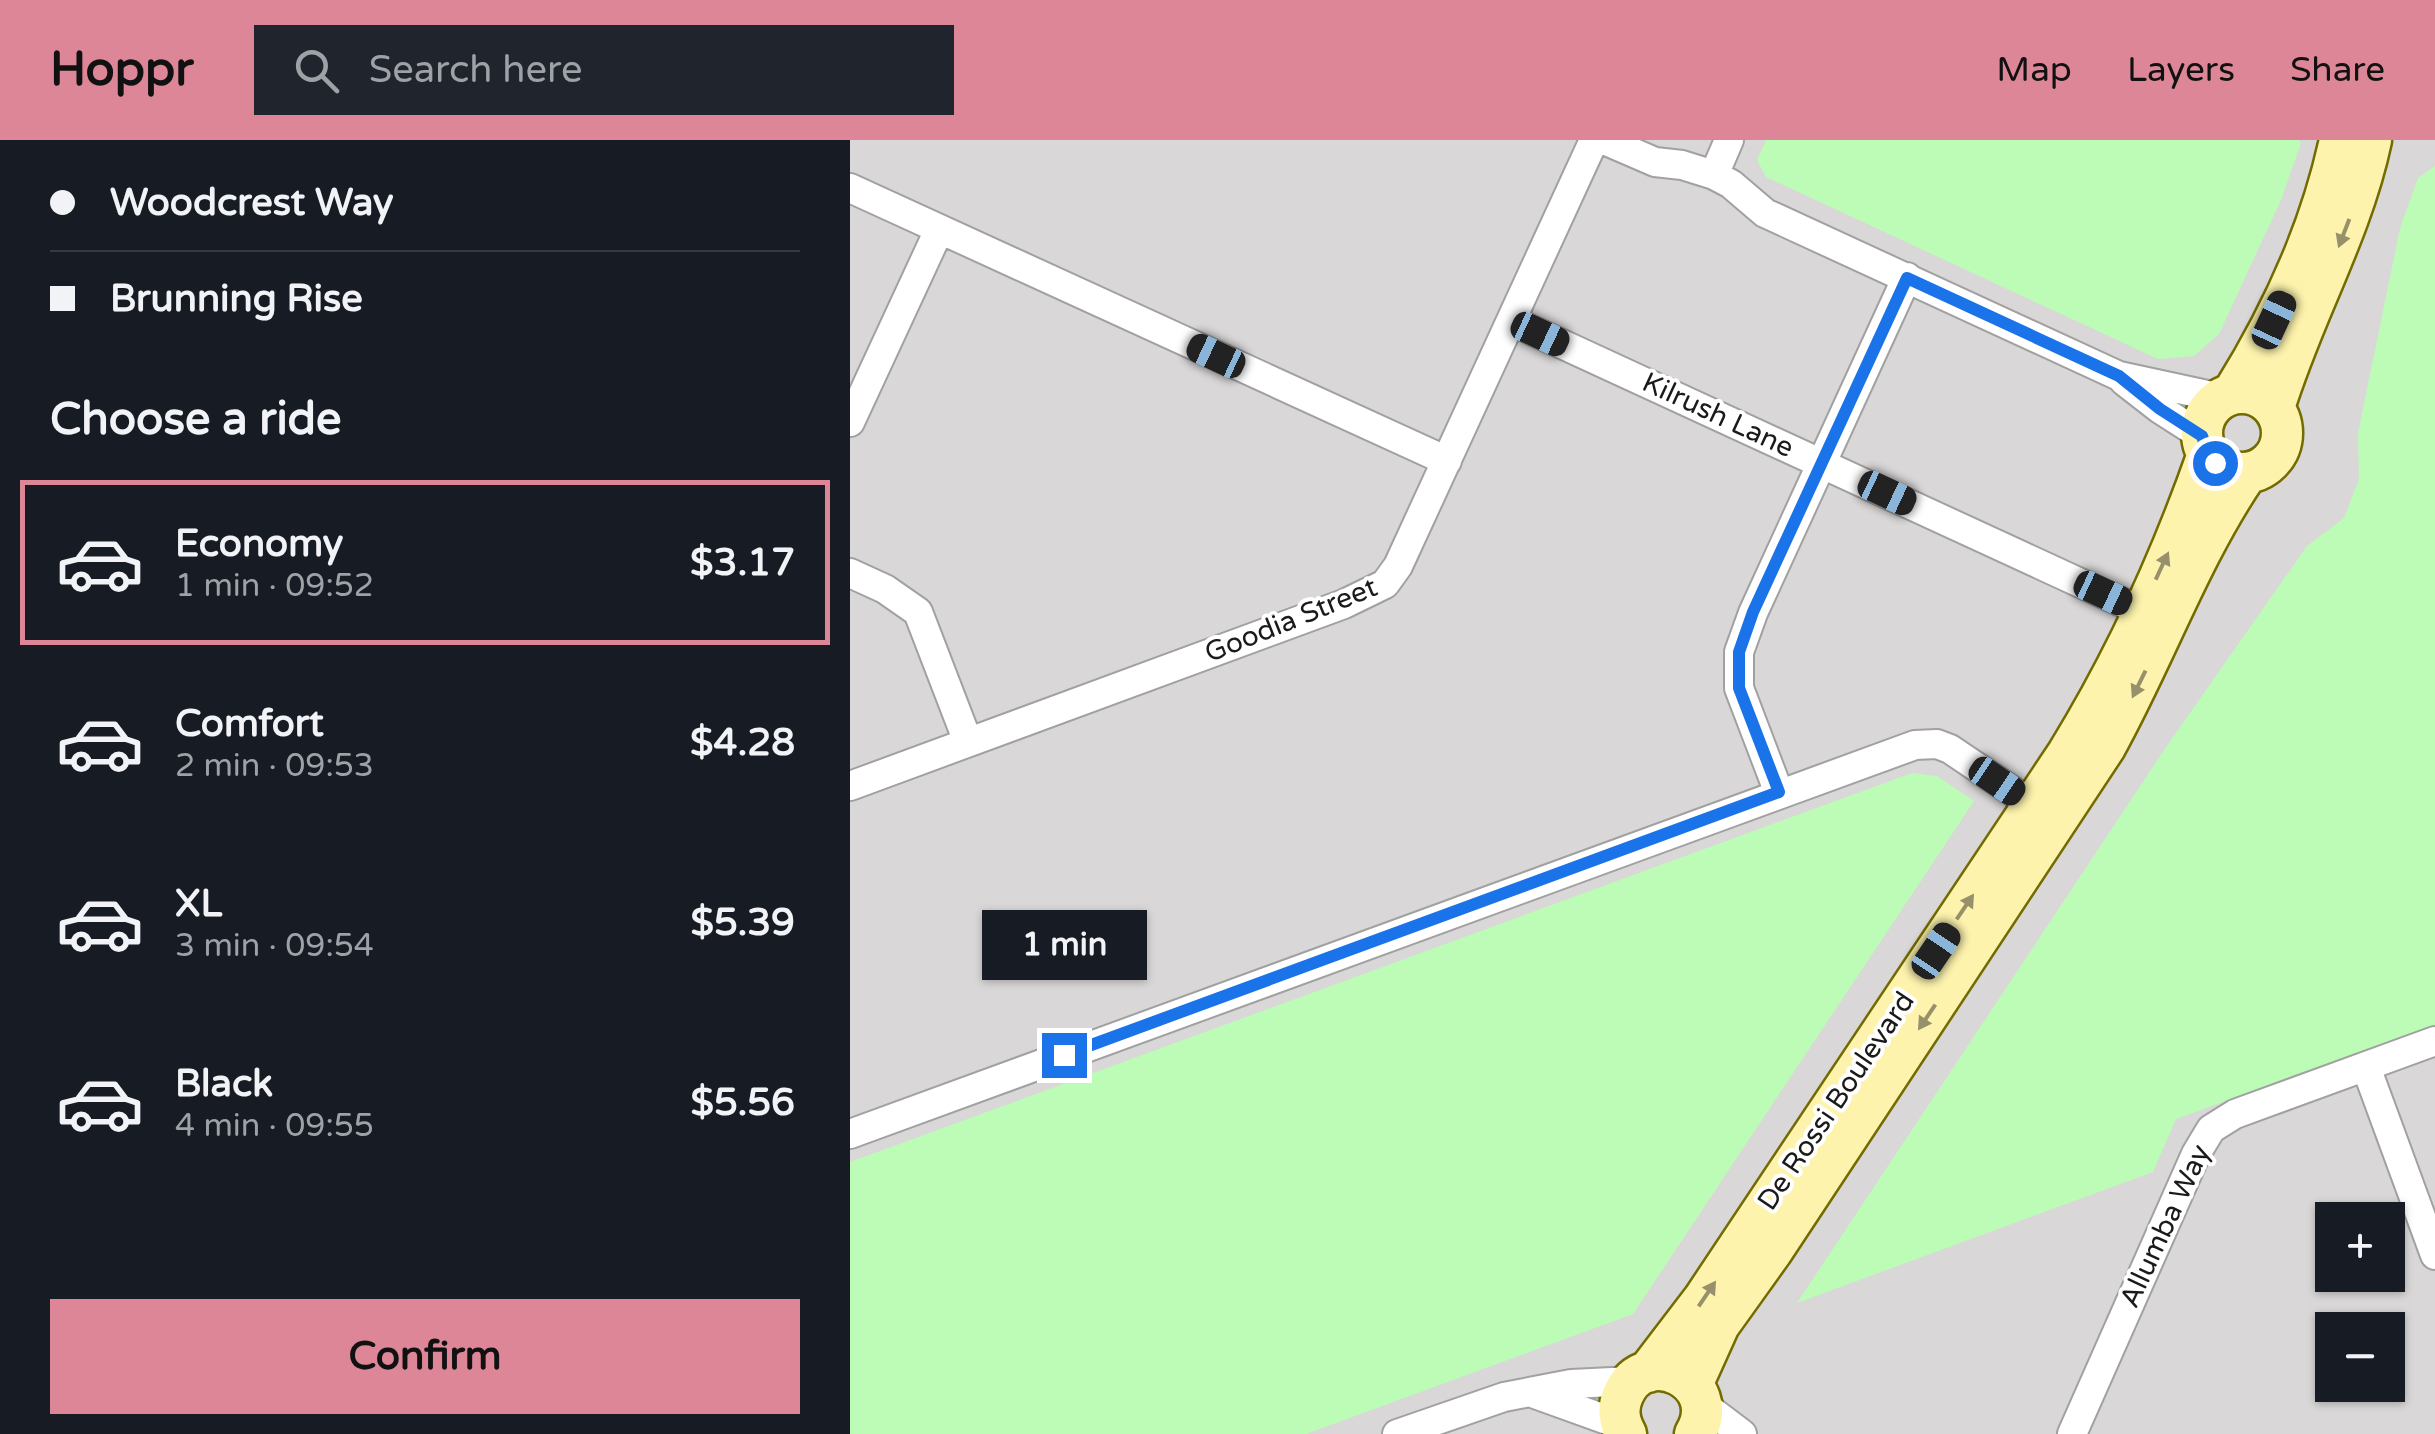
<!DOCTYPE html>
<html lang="en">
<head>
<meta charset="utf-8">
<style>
  :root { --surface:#171b24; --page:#20242c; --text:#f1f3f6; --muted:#9ea1a6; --line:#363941; --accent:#dd8697 }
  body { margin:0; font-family:"Varela Round",sans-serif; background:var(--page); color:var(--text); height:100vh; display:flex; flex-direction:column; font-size:38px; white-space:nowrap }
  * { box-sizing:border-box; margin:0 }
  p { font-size:32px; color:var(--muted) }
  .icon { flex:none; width:55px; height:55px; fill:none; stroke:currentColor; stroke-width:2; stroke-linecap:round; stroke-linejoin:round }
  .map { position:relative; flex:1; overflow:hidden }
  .sheet { display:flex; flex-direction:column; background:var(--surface); width:850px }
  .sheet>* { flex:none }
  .hud { display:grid; align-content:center; height:220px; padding:0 50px; background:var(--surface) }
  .tools { position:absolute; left:1465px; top:1062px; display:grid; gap:20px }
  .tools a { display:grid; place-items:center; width:90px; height:90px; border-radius:0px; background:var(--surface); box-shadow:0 2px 8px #0004; font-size:50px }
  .end { position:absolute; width:45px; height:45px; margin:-22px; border:12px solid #1a73e8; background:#fff; box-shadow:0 0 0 5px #fff }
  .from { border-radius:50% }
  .bubble { position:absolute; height:70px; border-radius:0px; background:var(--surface); box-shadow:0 2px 8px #0004; font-size:32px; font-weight:700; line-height:70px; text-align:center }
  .car { position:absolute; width:30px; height:60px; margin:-30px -15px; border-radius:12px; box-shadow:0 0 8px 2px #0007; background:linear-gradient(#222 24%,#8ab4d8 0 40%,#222 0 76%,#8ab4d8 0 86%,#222 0) }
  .hud b { display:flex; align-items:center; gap:35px; height:95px; font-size:38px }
  .hud b+b { border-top:2px solid var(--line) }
  .hud i { width:25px; height:25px; background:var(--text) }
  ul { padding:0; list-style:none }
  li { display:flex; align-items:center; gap:30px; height:165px; margin:0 20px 15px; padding:0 30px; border:5px solid transparent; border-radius:0px }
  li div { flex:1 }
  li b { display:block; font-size:38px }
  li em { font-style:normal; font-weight:700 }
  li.current { border-color:var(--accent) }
  li>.icon { width:90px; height:90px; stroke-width:1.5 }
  h2 { padding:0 50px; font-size:45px; line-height:120px }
  .primary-button { display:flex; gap:20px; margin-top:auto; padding:20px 50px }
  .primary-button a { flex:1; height:115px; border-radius:0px; background:var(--accent); color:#111; font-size:40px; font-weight:700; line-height:115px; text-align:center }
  header { display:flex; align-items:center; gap:60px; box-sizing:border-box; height:140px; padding:0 50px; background:var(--accent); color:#111 }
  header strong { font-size:48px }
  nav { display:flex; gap:55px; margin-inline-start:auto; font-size:35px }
  .search { width:700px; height:90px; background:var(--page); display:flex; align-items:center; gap:25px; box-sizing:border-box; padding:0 35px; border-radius:0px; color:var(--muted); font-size:38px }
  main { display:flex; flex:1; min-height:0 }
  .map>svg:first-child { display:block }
  .residential { fill:#d9d7d7; fill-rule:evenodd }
  .park { fill:#bdfcb6 }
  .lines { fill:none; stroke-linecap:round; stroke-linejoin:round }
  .street-casing { stroke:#a1a1a1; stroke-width:32 }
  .secondary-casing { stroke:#736b00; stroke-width:45 }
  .street { stroke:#fff; stroke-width:28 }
  .secondary { stroke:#fdf3ad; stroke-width:40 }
  .oneway { fill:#97916b }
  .route { stroke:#1a73e8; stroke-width:12 }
  .labels { text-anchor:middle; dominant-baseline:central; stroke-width:8; stroke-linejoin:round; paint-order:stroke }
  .street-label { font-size:28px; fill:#1a1a1a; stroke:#fff }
</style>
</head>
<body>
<header>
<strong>Hoppr</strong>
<div class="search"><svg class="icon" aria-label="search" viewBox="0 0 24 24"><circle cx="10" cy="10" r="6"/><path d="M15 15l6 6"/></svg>Search here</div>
<nav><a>Map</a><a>Layers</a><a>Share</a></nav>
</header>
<main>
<section class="sheet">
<div class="hud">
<b><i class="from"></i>Woodcrest Way</b>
<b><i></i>Brunning Rise</b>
</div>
<h2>Choose a ride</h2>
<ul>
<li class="current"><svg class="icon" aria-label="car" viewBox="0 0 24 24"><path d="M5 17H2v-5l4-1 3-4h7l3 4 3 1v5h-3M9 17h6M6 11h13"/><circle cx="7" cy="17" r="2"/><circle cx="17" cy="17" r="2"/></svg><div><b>Economy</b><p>1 min · 09:52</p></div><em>$3.17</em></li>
<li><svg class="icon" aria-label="car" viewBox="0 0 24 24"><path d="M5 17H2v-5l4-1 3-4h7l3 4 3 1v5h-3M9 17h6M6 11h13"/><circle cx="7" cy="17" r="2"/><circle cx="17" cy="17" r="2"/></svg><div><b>Comfort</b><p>2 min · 09:53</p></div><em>$4.28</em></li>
<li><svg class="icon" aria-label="car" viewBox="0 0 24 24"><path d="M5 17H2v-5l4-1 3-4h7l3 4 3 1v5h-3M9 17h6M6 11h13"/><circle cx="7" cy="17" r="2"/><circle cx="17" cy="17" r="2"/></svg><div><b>XL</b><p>3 min · 09:54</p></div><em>$5.39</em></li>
<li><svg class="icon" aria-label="car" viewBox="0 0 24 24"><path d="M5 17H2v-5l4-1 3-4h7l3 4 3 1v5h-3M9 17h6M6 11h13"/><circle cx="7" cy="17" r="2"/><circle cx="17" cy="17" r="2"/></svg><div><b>Black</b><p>4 min · 09:55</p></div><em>$5.56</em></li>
</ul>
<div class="primary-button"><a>Confirm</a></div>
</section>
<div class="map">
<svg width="1585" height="1294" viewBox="0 0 1585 1294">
  <rect width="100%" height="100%" fill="#ede6df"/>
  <path class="residential" d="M0 0H1585V1294H0ZM1482 1080H1538V1135H1482ZM1482 1190H1538V1245H1482Z"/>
  <path class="park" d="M916 0H1449L1451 3 1431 60 1369 194 1344 216 1308 219 916 37 907 20Z
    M1585 26V885L1326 979 1303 1032 947 1163 1314 610 1457 406 1494 378 1509 339 1508 293 1550 88 1568 38Z
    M1062 633 1087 636 1124 661 783 1174 456 1294H0V1022Z"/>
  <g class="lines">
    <defs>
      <path id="street" d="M754 0 805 22 832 25 864 35 881 44 915 73 1269 236 1371 258
        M864 35 879 0
        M0 48 597 321
        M662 181 1291 471
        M1274 241 1310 269 1352 296
        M0 282 89 90
        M0 433 35 449 68 472 118 602
        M0 646 494 464 535 444 548 426 744 0
        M929 653 889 548V512L903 473 1057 137
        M1516 927 1585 1115
        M0 994 1065 605 1087 604 1100 609 1183 665
        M685 1254 771 1285
        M851 1263 892 1294
        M547 1294 654 1257 721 1244 783 1241
        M1222 1294 1346 1014 1361 989 1385 974 1585 901"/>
      <path id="secondary" d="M1352 293a40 40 0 1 1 80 0a40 40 0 1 1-80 0Z
        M1383 253C1431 176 1471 89 1490 0
        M1424 268C1452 176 1501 94 1521 0
        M798 1232 853 1160 1218 613C1275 520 1322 417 1358 314
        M842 1245 869 1185 922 1111 1255 607C1305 517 1339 418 1397 333
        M776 1294C769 1281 767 1269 773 1255 795 1202 876 1242 845 1294"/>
    </defs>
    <use href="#street" class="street-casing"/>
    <use href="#secondary" class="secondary-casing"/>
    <use href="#street" class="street"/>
    <use href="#secondary" class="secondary"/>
  </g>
  <defs><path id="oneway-solid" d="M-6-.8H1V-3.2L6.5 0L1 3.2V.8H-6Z" transform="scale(2.5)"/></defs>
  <g class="oneway">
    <use href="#oneway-solid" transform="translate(1494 93) rotate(111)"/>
    <use href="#oneway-solid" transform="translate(1312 426) rotate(-65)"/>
    <use href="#oneway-solid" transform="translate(1289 544) rotate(116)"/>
    <use href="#oneway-solid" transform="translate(1115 767) rotate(-56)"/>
    <use href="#oneway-solid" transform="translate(1077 877) rotate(124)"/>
    <use href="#oneway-solid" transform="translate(857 1154) rotate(-56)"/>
  </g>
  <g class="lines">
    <path class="route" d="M214 915 929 652 889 548V512L903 472 1057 138 1269 236 1310 269 1352 296 1358 314 1365 323"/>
  </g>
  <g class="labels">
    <g class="street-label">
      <text transform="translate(868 275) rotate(25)">Kilrush Lane</text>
      <text transform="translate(441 480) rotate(-22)">Goodia Street</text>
      <text transform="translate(986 961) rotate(-56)">De Rossi Boulevard</text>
      <text transform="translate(1315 1086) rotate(-65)">Allumba Way</text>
    </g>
  </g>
</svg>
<div class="tools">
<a>+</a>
<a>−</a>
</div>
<i class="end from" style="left:1365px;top:323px"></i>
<i class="end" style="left:214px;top:915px"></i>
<div class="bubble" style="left:132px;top:770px;width:165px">1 min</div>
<i class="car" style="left:1424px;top:180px;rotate:25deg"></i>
<i class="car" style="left:690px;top:194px;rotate:115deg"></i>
<i class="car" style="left:366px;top:216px;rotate:295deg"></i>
<i class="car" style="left:1037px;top:353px;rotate:115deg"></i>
<i class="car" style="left:1253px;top:453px;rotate:115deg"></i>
<i class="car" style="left:1147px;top:641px;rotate:124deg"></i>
<i class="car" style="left:1086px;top:811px;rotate:34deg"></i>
</div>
</main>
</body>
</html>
